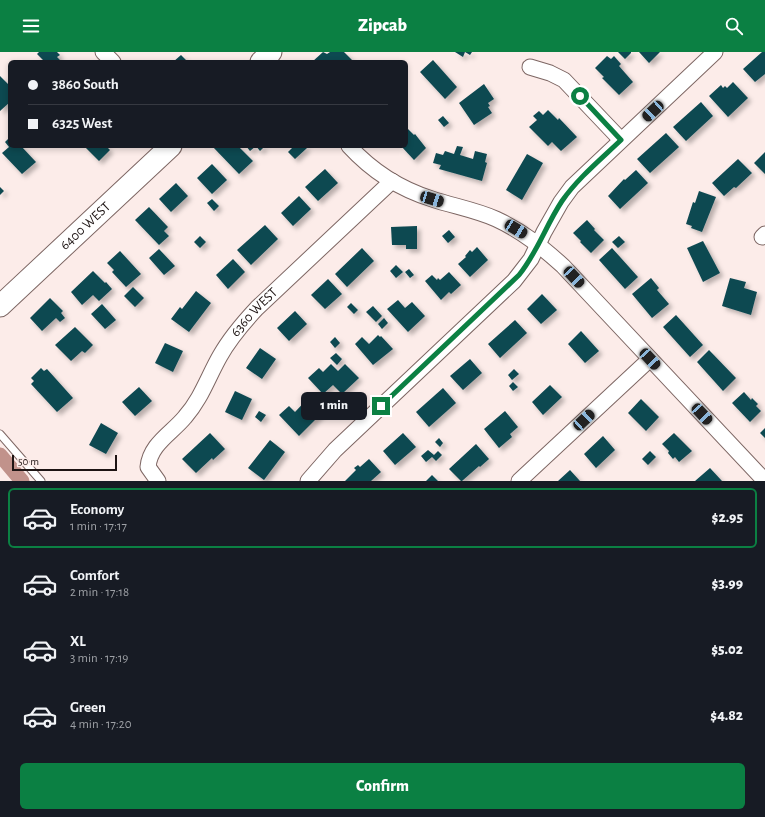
<!DOCTYPE html>
<html lang="en">
<head>
<meta charset="utf-8">
<style>
  :root { --surface:#171b24; --page:#242831; --text:#f1f3f6; --muted:#9ea1a6; --line:#363941; --accent:#0b8043 }
  body { margin:0; font-family:"Alegreya Sans",sans-serif; background:var(--page); color:var(--text); height:100vh; display:flex; flex-direction:column; font-size:15px; white-space:nowrap }
  * { box-sizing:border-box; margin:0 }
  p { font-size:13px; color:var(--muted) }
  .icon { flex:none; width:22px; height:22px; fill:none; stroke:currentColor; stroke-width:2; stroke-linecap:round; stroke-linejoin:round }
  .map { position:relative; height:429px; overflow:hidden }
  .details { display:flex; flex-direction:column; background:var(--surface); flex:1 }
  .details>* { flex:none }
  .hud { position:absolute; left:8px; top:8px; width:400px; height:88px; border-radius:6px; box-shadow:0 2px 6px #0003; display:grid; align-content:center; height:88px; padding:0 20px; background:var(--surface) }
  .scale { position:absolute; left:12px; bottom:10px; width:105px; box-sizing:border-box; padding-left:4px; border:2px solid #1d1413; border-top:0; font-size:11px; line-height:14px; white-space:nowrap; color:#1d1413; -webkit-text-stroke:3px #fcece9; paint-order:stroke }
  .end { position:absolute; width:18px; height:18px; margin:-9px; border:5px solid #0b8043; background:#fff; box-shadow:0 0 0 2px #fff }
  .from { border-radius:50% }
  .bubble { position:absolute; height:28px; border-radius:6px; background:var(--surface); box-shadow:0 2px 6px #0003; font-size:13px; font-weight:800; line-height:28px; text-align:center }
  .car { position:absolute; width:12px; height:24px; margin:-12px -6px; border-radius:5px; box-shadow:0 0 3px 1px #0007; background:linear-gradient(#222 24%,#8ab4d8 0 40%,#222 0 76%,#8ab4d8 0 86%,#222 0) }
  .hud b { display:flex; align-items:center; gap:14px; height:38px; font-size:15px }
  .hud b+b { border-top:1px solid var(--line) }
  .hud i { width:10px; height:10px; background:var(--text) }
  ul { padding:7px 0 0; list-style:none }
  li { display:flex; align-items:center; gap:12px; height:60px; margin:0 8px 6px; padding:0 12px; border:2px solid transparent; border-radius:6px }
  li div { flex:1 }
  li b { display:block; font-size:15px }
  li em { font-style:normal; font-weight:800 }
  li.selected { border-color:var(--accent) }
  li>.icon { width:36px; height:36px; stroke-width:1.5 }
  .button { display:flex; gap:8px; margin-top:auto; padding:8px 20px }
  .button a { flex:1; height:46px; border-radius:6px; background:var(--accent); color:#fff; font-size:16px; font-weight:800; line-height:46px; text-align:center }
  header { display:flex; justify-content:space-between; align-items:center; height:52px; padding:0 20px; background:var(--accent); color:#fff; font-size:18px; font-weight:800 }
  .map>svg:first-child { display:block }
  .lines { fill:none; stroke-linecap:round; stroke-linejoin:round }
  .canal { stroke:#c1928b; stroke-width:15 }
  .building { fill:#0e4851; filter:url(#shadow) }
  .lane-casing { stroke:#7d6663; stroke-width:9 }
  .street-casing { stroke:#7d6663; stroke-width:17 }
  .secondary-casing { stroke:#7d6663; stroke-width:23 }
  .lane { stroke:#fff; stroke-width:7 }
  .street { stroke:#fff; stroke-width:15 }
  .secondary { stroke:#fff; stroke-width:21 }
  .route { stroke:#0b8043; stroke-width:5 }
  .labels { text-anchor:middle; dominant-baseline:central; stroke-width:4; stroke-linejoin:round; paint-order:stroke }
  .street-label { font-size:14px; fill:#1d1413; stroke:#fcece9 }
</style>
</head>
<body>
<header><svg class="icon" aria-label="menu" viewBox="0 0 24 24"><path d="M4 6h16M4 12h16M4 18h16"/></svg>Zipcab<svg class="icon" aria-label="search" viewBox="0 0 24 24"><circle cx="10" cy="10" r="6"/><path d="M15 15l6 6"/></svg></header>
<div class="map">
<svg width="765" height="429" viewBox="0 0 765 429">
  <defs>
    <filter id="shadow"><feDropShadow dx="3.5" dy="3.5" stdDeviation="2" flood-color="#0004"/></filter>
  </defs>
  <rect width="100%" height="100%" fill="#fcece9"/>
  <g class="lines">
    <path class="canal" d="M0 403 22 429"/>
  </g>
  <path class="building" d="M39 0H57L60 3 57 5 62 10H41L43 8 37 2Z
    M323 0 327 2 330 0H344L352 8 349 10H312Z
    M455 0H472L470 3 465 0 463 5Z
    M618 0H631V1L625 7Z
    M639 0H660L649 11Z
    M762 0H765V22L755 30 743 17Z
    M181 3 188 10H173Z
    M607 4 611 7 614 4 621 12 619 14 633 30 619 43 602 26 604 25 595 16Z
    M433 8 457 35 445 47 420 20Z
    M0 24 10 34V50L0 59Z
    M733 30 748 46 728 65 709 44 721 33 723 36 725 34 727 36Z
    M484 32 494 47 488 51 490 54 488 55 492 61 474 73 459 51Z
    M701 50 713 64 686 89 673 75Z
    M548 58 558 68 559 66 577 85 561 99 552 90 548 94 529 75 537 68 533 64 539 59 543 63Z
    M443 64 449 71 444 75 438 68Z
    M408 77 414 83 415 82 426 96 414 108 401 94H406V79Z
    M666 81 679 95 650 121 637 107Z
    M10 85V94H21L36 110 22 122 2 101 9 95 5 90Z
    M84 94H106L110 98 99 109Z
    M212 94H238L253 109 239 122Z
    M246 94H265L260 99 256 94 250 99Z
    M294 94H305L307 96 295 107 288 100Z
    M457 94 463 95 460 103 473 107 475 99 487 102 485 110 487 111 482 129 439 117 441 113 433 111 436 101 443 103 445 99 454 102Z
    M765 100V122L754 111Z
    M527 102 543 111 522 148 506 138Z
    M738 107 752 121 736 136 734 135 724 144 712 131Z
    M212 112 227 128 212 142 197 126Z
    M325 117 338 131 318 149 305 135Z
    M636 118 648 131 620 157 608 144 624 127 625 128Z
    M176 131 188 144 171 160 159 147Z
    M0 135 4 139 0 143Z
    M699 139 716 145 702 180 691 176 692 174 686 172 693 150 695 151Z
    M299 144 311 157 293 174 281 161Z
    M212 147 219 154 214 159 207 151Z
    M149 155 168 175 164 179 169 184 159 193 135 168Z
    M587 168 595 177 594 178 604 188 591 201 580 190 581 189 573 181Z
    M265 173 278 187 251 213 237 198Z
    M417 174V197H406V193H392L391 175Z
    M449 178 455 185 448 191 442 184Z
    M200 184 206 190 200 196 194 190Z
    M619 184 625 190 618 196 612 190Z
    M703 189 720 221 703 230 687 196Z
    M477 195 488 208 470 225 458 212 466 205 465 204 470 198 472 200Z
    M362 196 374 209 347 235 335 222Z
    M612 196 638 225 625 237 599 208Z
    M159 197 175 214 164 223 149 206Z
    M120 199 141 222 126 235 112 220 114 218 107 211Z
    M233 207 245 220 228 237 216 223Z
    M396 213 403 220 396 226 390 219Z
    M409 217 414 223 410 226 405 220Z
    M93 219 105 231 106 230 112 237 99 249 93 243 82 253 71 240Z
    M449 220 461 233 451 242 449 240 441 248 425 229 432 223 437 228 438 226 440 228Z
    M651 226 659 236 657 238 669 252 652 266 632 242Z
    M730 226 746 230 744 236 757 240 751 263 722 254Z
    M328 227 342 242 325 257 311 243Z
    M133 235 144 246 135 255 124 244Z
    M196 239 211 251 189 280 171 267 180 255 182 257Z
    M542 242 557 258 541 272 527 257Z
    M50 246 63 259 61 261 65 266 60 270 56 266 42 279 30 266Z
    M398 248 405 256 412 250 425 264 408 280 387 257Z
    M351 251 358 258 354 262 347 255Z
    M102 252 116 268 105 277 91 262Z
    M373 254 382 264 376 270 366 260Z
    M295 259 307 272 289 289 277 276Z
    M676 263 703 293 690 305 663 275Z
    M384 266 388 271 382 277 378 272Z
    M515 268 527 281 500 306 488 292Z
    M75 275 93 293 85 301 82 299 71 309 55 293Z
    M581 279 599 299 585 311 568 292Z
    M378 283 380 285 381 284 393 297 373 313 355 292 362 285 369 292Z
    M335 285 340 291 335 296 330 290Z
    M165 291 183 299 173 320 155 311Z
    M260 296 276 307 262 327 246 316Z
    M709 298 736 326 723 339 697 310Z
    M336 301 342 307 337 313 330 306Z
    M470 307 482 321 463 338 450 324Z
    M331 312 338 319 345 312 359 326 342 342 333 333 323 342 308 326 319 316 323 320Z
    M41 316 44 319 47 317 73 346 57 360 31 332 34 329 31 326Z
    M514 317 519 322 512 328 508 323Z
    M513 330 518 335 513 339 509 334Z
    M550 333 562 345 543 363 532 350Z
    M139 335 152 349 135 364 122 350Z
    M443 336 456 351 429 375 416 360Z
    M235 339 252 347 242 368 225 360Z
    M744 340 751 348 752 346 758 352 756 354 761 359 750 370 732 351Z
    M311 343 325 358 299 384 279 363 289 354 295 360Z
    M641 347 659 365 646 379 628 361Z
    M259 359 266 363 261 370 255 365Z
    M505 359 518 375 510 382 512 385 499 396 484 377Z
    M101 371 118 381 106 402 89 393Z
    M765 376V386L760 381Z
    M210 381 225 397 213 408 212 406 196 421 182 407Z
    M403 381 416 395 395 413 383 399Z
    M674 381 692 399 679 410 675 405 673 407 668 401 669 399 662 392Z
    M603 384 615 398 596 416 584 402Z
    M439 386 443 391 440 395 435 390Z
    M270 388 285 400 264 428 248 416Z
    M476 392 489 407 480 415 479 414 462 429H461L449 417Z
    M428 398 434 403 438 399 442 403 436 409 432 405 426 410 421 404Z
    M650 399 656 405 648 413 642 407Z
    M369 407 381 420 371 429H345L356 418 354 416 358 413 360 415Z
    M710 416 722 429H695Z
    M570 418 580 429H558Z
    M432 423 438 429H426Z"/>
  <g class="lines">
    <defs>
      <path id="lane" d="M0 382 41 429"/>
      <g id="street">
        <path d="M103 0 113 10"/>
        <path d="M530 15 550 21 564 28 621 88"/>
        <path d="M349 94C371 118 400 137 432 147 453 154 476 158 496 167 522 179 542 195 563 214L765 429"/>
        <path d="M762 185 765 182"/>
        <path id="s1" d="M158 429 148 415C150 392 172 381 185 365 201 347 208 325 220 304 230 286 243 271 257 256L392 129"/>
        <path d="M308 429 335 398 514 229 531 207 544 180 561 150 572 135 715 0"/>
        <path d="M519 429 650 307"/>
      </g>
      <g id="secondary">
        <path d="M261 10 271 0"/>
        <path id="s2" d="M0 254 171 94"/>
      </g>
    </defs>
    <use href="#lane" class="lane-casing"/>
    <use href="#street" class="street-casing"/>
    <use href="#secondary" class="secondary-casing"/>
    <use href="#lane" class="lane"/>
    <use href="#street" class="street"/>
    <use href="#secondary" class="secondary"/>
  </g>
  <g class="lines">
    <path class="route" d="M381 354 519 223C537 201 546 173 562 149 578 126 600 108 621 88L580 44"/>
  </g>
  <g class="labels">
    <g class="street-label">
      <text stroke="none"><textPath href="#s2" startOffset="117">6400 WEST</textPath></text>
      <text stroke="none"><textPath href="#s1" startOffset="207">6360 WEST</textPath></text>
    </g>
  </g>
</svg>
<div class="scale">50 m</div>
<i class="end from" style="left:580px;top:44px"></i>
<i class="end" style="left:381px;top:354px"></i>
<div class="bubble" style="left:301px;top:340px;width:66px">1 min</div>
<i class="car" style="left:653px;top:59px;rotate:227deg"></i>
<i class="car" style="left:432px;top:147px;rotate:107deg"></i>
<i class="car" style="left:516px;top:177px;rotate:121deg"></i>
<i class="car" style="left:574px;top:225px;rotate:137deg"></i>
<i class="car" style="left:650px;top:307px;rotate:137deg"></i>
<i class="car" style="left:702px;top:362px;rotate:137deg"></i>
<i class="car" style="left:584px;top:368px;rotate:47deg"></i>
<div class="hud">
<b><i class="from"></i>3860 South</b>
<b><i></i>6325 West</b>
</div>
</div>
<section class="details">
<ul>
<li class="selected"><svg class="icon" aria-label="car" viewBox="0 0 24 24"><path d="M5 17H2v-5l4-1 3-4h7l3 4 3 1v5h-3M9 17h6M6 11h13"/><circle cx="7" cy="17" r="2"/><circle cx="17" cy="17" r="2"/></svg><div><b>Economy</b><p>1 min · 17:17</p></div><em>$2.95</em></li>
<li><svg class="icon" aria-label="car" viewBox="0 0 24 24"><path d="M5 17H2v-5l4-1 3-4h7l3 4 3 1v5h-3M9 17h6M6 11h13"/><circle cx="7" cy="17" r="2"/><circle cx="17" cy="17" r="2"/></svg><div><b>Comfort</b><p>2 min · 17:18</p></div><em>$3.99</em></li>
<li><svg class="icon" aria-label="car" viewBox="0 0 24 24"><path d="M5 17H2v-5l4-1 3-4h7l3 4 3 1v5h-3M9 17h6M6 11h13"/><circle cx="7" cy="17" r="2"/><circle cx="17" cy="17" r="2"/></svg><div><b>XL</b><p>3 min · 17:19</p></div><em>$5.02</em></li>
<li><svg class="icon" aria-label="car" viewBox="0 0 24 24"><path d="M5 17H2v-5l4-1 3-4h7l3 4 3 1v5h-3M9 17h6M6 11h13"/><circle cx="7" cy="17" r="2"/><circle cx="17" cy="17" r="2"/></svg><div><b>Green</b><p>4 min · 17:20</p></div><em>$4.82</em></li>
</ul>
<div class="button"><a>Confirm</a></div>
</section>
</body>
</html>
